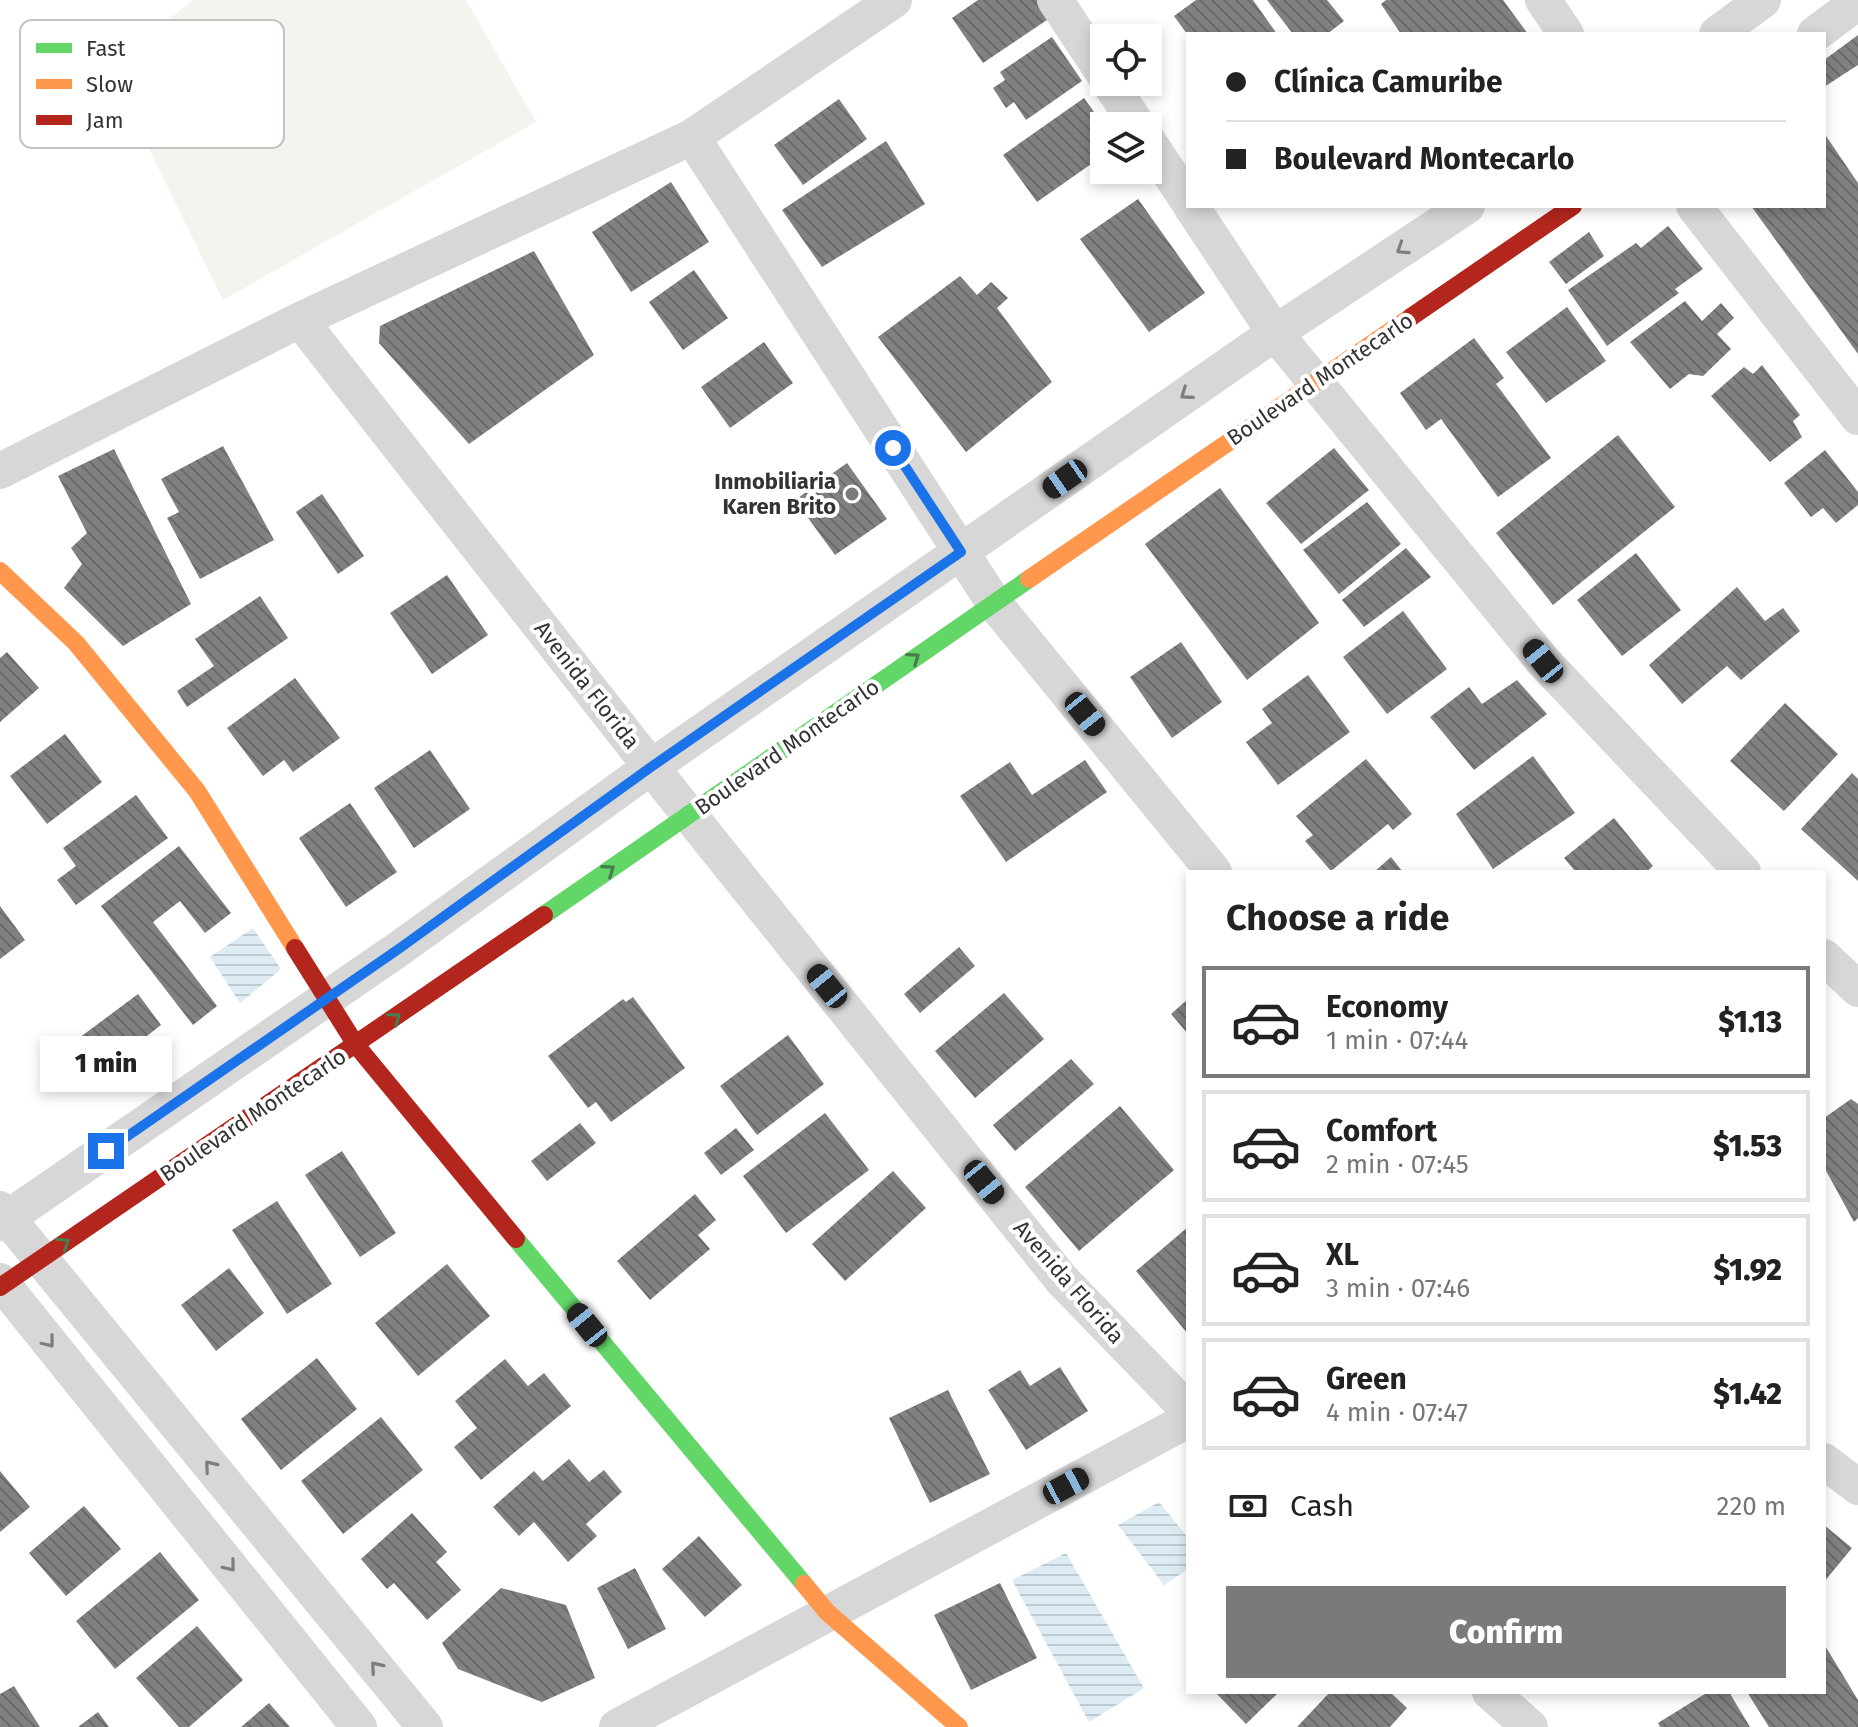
<!DOCTYPE html>
<html lang="en">
<head>
<meta charset="utf-8">
<style>
  :root { --surface:#fff; --page:#f2f2f2; --text:#222; --muted:#767676; --line:#e0e0e0; --accent:#7a7a7a }
  body { margin:0; font-family:"Fira Sans",sans-serif; background:var(--page); color:var(--text); height:100vh; display:flex; flex-direction:column; font-size:30px; white-space:nowrap }
  * { box-sizing:border-box; margin:0 }
  p { font-size:26px; color:var(--muted) }
  .icon { flex:none; width:44px; height:44px; fill:none; stroke:currentColor; stroke-width:2; stroke-linecap:round; stroke-linejoin:round }
  .map { position:relative; flex:1; overflow:hidden }
  .drawer { position:absolute; left:1186px; top:870px; width:640px; height:824px; display:flex; flex-direction:column; background:var(--surface); border-radius:0px; box-shadow:0 4px 12px #0003 }
  .drawer>* { flex:none }
  .top-card { position:absolute; left:1186px; top:32px; width:640px; height:176px; border-radius:0px; box-shadow:0 4px 12px #0003; display:grid; align-content:center; height:176px; padding:0 40px; background:var(--surface) }
  .fabs { position:absolute; left:1090px; top:24px; display:grid; gap:16px }
  .fabs a { display:grid; place-items:center; width:72px; height:72px; border-radius:0px; background:var(--surface); box-shadow:0 4px 12px #0003; font-size:40px }
  .end { position:absolute; width:36px; height:36px; margin:-18px; border:10px solid #1a73e8; background:#fff; box-shadow:0 0 0 4px #fff }
  .from { border-radius:50% }
  .bubble { position:absolute; height:56px; border-radius:0px; background:var(--surface); box-shadow:0 4px 12px #0003; font-size:26px; font-weight:800; line-height:56px; text-align:center }
  .car { position:absolute; width:24px; height:48px; margin:-24px -12px; border-radius:10px; box-shadow:0 0 6px 2px #0007; background:linear-gradient(#222 24%,#8ab4d8 0 40%,#222 0 76%,#8ab4d8 0 86%,#222 0) }
  .top-card b { display:flex; align-items:center; gap:28px; height:76px; font-size:30px }
  .top-card b+b { border-top:2px solid var(--line) }
  .top-card i { width:20px; height:20px; background:var(--text) }
  ul { padding:0; list-style:none }
  li { display:flex; align-items:center; gap:24px; height:112px; margin:0 16px 12px; padding:0 24px; border:4px solid var(--line); border-radius:0px }
  li div { flex:1 }
  li b { display:block; font-size:30px }
  li em { font-style:normal; font-weight:800 }
  li.current { border-color:var(--accent) }
  li>.icon { width:72px; height:72px; stroke-width:1.5 }
  h2 { padding:0 40px; font-size:36px; line-height:96px }
  .pay { display:flex; align-items:center; gap:20px; height:88px; padding:0 40px; font-size:30px }
  .pay p { margin-inline-start:auto }
  .action { display:flex; gap:16px; margin-top:auto; padding:16px 40px }
  .action a { flex:1; height:92px; border-radius:0px; background:var(--accent); color:#fff; font-size:32px; font-weight:800; line-height:92px; text-align:center }
  .map>svg:first-child { display:block }
  .grass { fill:#f1f5ed }
  .water { fill:url(#water-rules) }
  .building { fill:url(#building-back-hatch) }
  .lines { fill:none; stroke-linecap:round; stroke-linejoin:round }
  .street { stroke:#d7d7d7; stroke-width:36 }
  .fast { stroke:#63d668; stroke-width:18 }
  .slow { stroke:#ff974d; stroke-width:18 }
  .jam { stroke:#b3261e; stroke-width:18 }
  .oneway { stroke:#7d7d7d }
  .oneway2 { stroke:#497c4b }
  .route { stroke:#1a73e8; stroke-width:10 }
  .poi-dot { fill:#7a7a7a; stroke:#fff; stroke-width:3 }
  .labels { text-anchor:middle; dominant-baseline:central; stroke-width:8; stroke-linejoin:round; paint-order:stroke }
  .street-label { font-size:22px; fill:#333; stroke:#fff }
  .poi-label { font-size:22px; font-weight:bold; fill:#333; stroke:#fff; text-anchor:end }
  .key { fill:#fff; stroke:#c2c2c2; stroke-width:2 }
  .key-label { font-size:22px; fill:#333 }
</style>
</head>
<body>
<div class="map">
<svg width="1858" height="1727" viewBox="0 0 1858 1727">
  <defs>
    <pattern id="water-rules" width="6" height="5" patternUnits="userSpaceOnUse" patternTransform="scale(2)"><rect width="6" height="5" fill="#ddebf3"/><path d="M0 2.5h6" fill="none" stroke="#becad1"/></pattern>
    <pattern id="building-back-hatch" width="6" height="6" patternUnits="userSpaceOnUse" patternTransform="scale(2)"><rect width="6" height="6" fill="#818181"/><path d="M-1 5l2 2M0 0l6 6M5-1l2 2" fill="none" stroke="#6a6a6a"/></pattern>
  </defs>
  <rect width="100%" height="100%" fill="#fff"/>
  <path class="grass" d="M193 0H466L536 122 223 300 109 67Z"/>
  <path class="water" d="M253 928 281 969 240 1003 210 957Z
    M1159 1502 1188 1538V1569L1164 1585 1118 1525Z
    M1066 1553 1144 1688 1089 1722 1012 1580Z"/>
  <path class="building" d="M978 0H1037L1050 18 983 63 952 18Z
    M1196 0H1253L1277 34H1187L1174 16Z
    M1267 0H1327L1344 21 1327 34H1293Z
    M1386 0H1503L1528 34H1401L1381 4Z
    M1858 35V65L1824 87V60Z
    M1052 37 1082 81 1026 120 1014 102 1006 108 993 88 1005 80 1000 72Z
    M1084 98 1104 126V155L1037 202 1003 155Z
    M839 99 867 139 803 185 774 145Z
    M1824 133 1858 183V354L1751 206H1824Z
    M886 141 925 204 822 267 782 210Z
    M671 182 709 242 631 292 592 232Z
    M1138 199 1205 293 1149 332 1080 239Z
    M1668 226 1703 269 1675 289 1679 293 1607 346 1568 290 1636 243 1641 248Z
    M1589 232 1604 256 1566 284 1549 262Z
    M534 251 594 355 469 444 379 343 380 326Z
    M694 270 728 318 683 350 649 302Z
    M960 276 977 295 991 282 1008 298 997 308 1052 382 966 452 878 337Z
    M1685 301 1702 321 1721 303 1734 318 1717 334 1731 349 1703 376 1689 374 1670 389 1630 342Z
    M1567 307 1606 361 1546 403 1506 352Z
    M1474 338 1504 378 1496 384 1551 458 1498 497 1441 419 1426 430 1400 393Z
    M764 342 793 383 730 428 701 387Z
    M1762 365 1800 415 1793 421 1802 437 1770 462 1711 396 1744 367 1753 374Z
    M1618 435 1675 507 1553 605 1496 533Z
    M223 446 274 540 200 579 167 518 179 512 161 479Z
    M1334 448 1369 490 1301 544 1266 503Z
    M114 449 191 604 123 646 64 588 82 564 71 548 87 533 58 476Z
    M1825 450 1858 492V505L1836 523 1823 508 1811 517 1784 483Z
    M847 463 887 519 835 555 795 500Z
    M1220 488 1319 623 1247 680 1145 544Z
    M322 494 364 556 338 574 296 512Z
    M1367 502 1401 544 1339 594 1303 550Z
    M1406 548 1431 577 1364 627 1342 600Z
    M1636 553 1681 610 1622 656 1577 600Z
    M447 575 488 635 432 674 390 613Z
    M1737 587 1765 621 1783 608 1800 631 1741 680 1727 666 1682 704 1649 665Z
    M260 596 288 638 187 707 177 691 214 666 195 639Z
    M1403 611 1447 669 1387 714 1343 657Z
    M1181 642 1222 702 1172 738 1130 677Z
    M7 652 39 688 0 722V658Z
    M1308 675 1350 732 1278 785 1246 742 1272 723 1262 709Z
    M295 678 340 738 293 772 284 760 263 776 227 728Z
    M1517 680 1547 714 1474 770 1430 717 1469 687 1482 704Z
    M1785 703 1838 754 1784 811 1730 761Z
    M65 734 102 782 47 824 10 776Z
    M430 750 470 809 414 848 374 788Z
    M1533 756 1575 813 1493 869 1456 814Z
    M1366 759 1412 814 1393 830 1388 824 1331 871 1305 841 1313 835 1296 816Z
    M1085 760 1107 792 1006 862 960 796 1010 762 1032 795Z
    M1852 773 1858 779V881L1801 829Z
    M136 795 168 838 76 905 57 880 76 866 63 848Z
    M350 803 397 872 346 907 299 838Z
    M1614 818 1653 866 1646 872H1576L1564 858Z
    M179 846 231 913 205 933 180 901 153 922 217 1006 193 1025 101 906Z
    M1391 857 1403 872H1374Z
    M0 906 25 940 0 959Z
    M959 947 975 966 920 1013 904 994Z
    M1004 993 1044 1039 975 1098 935 1051Z
    M138 994 161 1025 103 1070 79 1038Z
    M633 997 685 1068 611 1122 596 1102 588 1108 548 1056 623 999 626 1002Z
    M1188 999V1034L1171 1014Z
    M788 1035 824 1084 757 1135 720 1086Z
    M1071 1059 1094 1084 1015 1151 993 1125Z
    M1851 1099 1858 1104V1218L1854 1222 1824 1167V1118Z
    M1120 1106 1174 1170 1079 1251 1025 1187Z
    M825 1113 869 1170 786 1233 743 1176Z
    M580 1123 596 1143 547 1181 531 1161Z
    M736 1128 754 1150 721 1175 704 1153Z
    M342 1151 396 1233 360 1257 305 1175Z
    M893 1171 926 1208 845 1281 812 1244Z
    M695 1194 716 1220 698 1235 710 1249 650 1300 617 1261Z
    M277 1201 332 1284 287 1314 232 1230Z
    M1188 1227V1334L1136 1271Z
    M447 1264 490 1316 418 1376 375 1323Z
    M229 1268 264 1313 216 1351 181 1305Z
    M317 1358 357 1409 281 1470 241 1419Z
    M505 1359 528 1386 544 1373 571 1406 481 1480 454 1447 477 1428 455 1401Z
    M1060 1367 1088 1411 1026 1450 988 1390 1020 1370 1030 1386Z
    M948 1390 990 1474 930 1503 889 1418Z
    M381 1417 423 1470 343 1534 301 1481Z
    M569 1459 589 1482 604 1470 622 1492 586 1524 597 1536 568 1562 534 1522 519 1536 493 1507 534 1471 543 1481Z
    M0 1471 30 1507 0 1532Z
    M84 1506 121 1549 66 1596 29 1553Z
    M412 1513 447 1552 436 1562 461 1590 427 1620 394 1583 387 1589 361 1559Z
    M1824 1525 1852 1548 1824 1582Z
    M699 1536 742 1585 705 1617 662 1569Z
    M160 1552 199 1600 115 1669 76 1621Z
    M635 1568 666 1629 628 1649 597 1588Z
    M1000 1583 1037 1658 971 1690 934 1615Z
    M501 1588 566 1605 595 1678 542 1702 458 1669 442 1643Z
    M197 1626 243 1680 189 1727H179L136 1678Z
    M1824 1644 1858 1700V1727H1769L1747 1692H1824Z
    M14 1686 40 1727H0V1694Z
    M1215 1692H1279L1246 1724Z
    M1330 1692H1390L1407 1708 1390 1727H1297Z
    M1708 1692H1729L1750 1727H1660L1658 1723Z
    M269 1703 290 1727H241Z
    M98 1712 109 1727H78Z"/>
  <g class="lines">
    <path class="street" d="M1055 0 1104 74
      M1543 0 1566 34
      M1717 34 1763 0
      M1815 34 1858 2
      M1109 82 1138 126
      M692 137 994 603 1214 872
      M1148 141 1188 201
      M1191 206 1275 333 1543 661 1743 872
      M1694 206 1858 417
      M300 320 651 767 1062 1280 1188 1410
      M0 471 300 320 692 137 894 0
      M1824 957 1858 989
      M0 1209 425 1727
      M0 1223 400 948 651 767 1275 333 1467 206
      M0 1281 359 1727
      M1824 1461 1858 1487
      M1490 1692 1530 1727
      M617 1727 1188 1420"/>
    <path class="fast" d="M544 915 1029 579
      M516 1239 804 1584"/>
    <path class="slow" d="M0 571 76 643 197 791 295 948
      M1029 579 1411 317
      M804 1584 827 1612 959 1727"/>
    <path class="jam" d="M1411 317 1573 206
      M295 948 356 1045 516 1239
      M0 1287 544 915"/>
  </g>
  <defs><path id="oneway-chevron" d="M-2-3.5L2.5 0L-2 3.5" fill="none" stroke-width="1.6" stroke-linecap="round" stroke-linejoin="round" transform="scale(2)"/></defs>
  <g class="oneway">
    <use href="#oneway-chevron" transform="translate(1402 249) rotate(147)"/>
    <use href="#oneway-chevron" transform="translate(1186 394) rotate(145)"/>
    <use href="#oneway-chevron" transform="translate(49 1342) rotate(51)"/>
    <use href="#oneway-chevron" transform="translate(210 1466) rotate(-130)"/>
    <use href="#oneway-chevron" transform="translate(230 1566) rotate(51)"/>
    <use href="#oneway-chevron" transform="translate(376 1667) rotate(-130)"/>
  </g>
  <g class="oneway2">
    <use href="#oneway-chevron" transform="translate(914 658) rotate(-35)"/>
    <use href="#oneway-chevron" transform="translate(609 870) rotate(-35)"/>
    <use href="#oneway-chevron" transform="translate(395 1018) rotate(-35)"/>
    <use href="#oneway-chevron" transform="translate(64 1243) rotate(-34)"/>
  </g>
  <g class="lines">
    <path class="route" d="M106 1151 400 948 651 767 961 552 893 448"/>
  </g>
  <circle class="poi-dot" cx="852" cy="494" r="8"/>
  <g class="labels">
    <g class="street-label">
      <text transform="translate(1320 379) rotate(-34)">Boulevard Montecarlo</text>
      <text transform="translate(587 685) rotate(52)">Avenida Florida</text>
      <text transform="translate(787 747) rotate(-35)">Boulevard Montecarlo</text>
      <text transform="translate(253 1115) rotate(-34)">Boulevard Montecarlo</text>
      <text transform="translate(1069 1282) rotate(49)">Avenida Florida</text>
    </g>
    <g class="poi-label">
      <text x="836" y="481">Inmobiliaria<tspan x="836" dy="25">Karen Brito</tspan></text>
    </g>
  </g>
  <rect x="20" y="20" width="264" height="128" rx="12" class="key"/>
  <rect x="36" y="43" width="36" height="10" fill="#63d668"/>
  <rect x="36" y="79" width="36" height="10" fill="#ff974d"/>
  <rect x="36" y="115" width="36" height="10" fill="#b3261e"/>
  <g class="key-label">
    <text x="86" y="56">Fast</text>
    <text x="86" y="92">Slow</text>
    <text x="86" y="128">Jam</text>
  </g>
</svg>
<div class="fabs">
<a><svg class="icon" aria-label="locate" viewBox="0 0 24 24"><circle cx="12" cy="12" r="6"/><path d="M12 2v4M12 18v4M2 12h4M18 12h4"/></svg></a>
<a><svg class="icon" aria-label="layers" viewBox="0 0 24 24"><path d="M12 4l9 5-9 5-9-5zM3 14l9 5 9-5"/></svg></a>
</div>
<i class="end from" style="left:893px;top:448px"></i>
<i class="end" style="left:106px;top:1151px"></i>
<div class="bubble" style="left:40px;top:1036px;width:132px">1 min</div>
<i class="car" style="left:1065px;top:479px;rotate:235deg"></i>
<i class="car" style="left:1543px;top:661px;rotate:321deg"></i>
<i class="car" style="left:1085px;top:714px;rotate:141deg"></i>
<i class="car" style="left:827px;top:986px;rotate:321deg"></i>
<i class="car" style="left:984px;top:1182px;rotate:141deg"></i>
<i class="car" style="left:587px;top:1325px;rotate:321deg"></i>
<i class="car" style="left:1066px;top:1486px;rotate:62deg"></i>
<div class="top-card">
<b><i class="from"></i>Clínica Camuribe</b>
<b><i></i>Boulevard Montecarlo</b>
</div>
<section class="drawer">
<h2>Choose a ride</h2>
<ul>
<li class="current"><svg class="icon" aria-label="car" viewBox="0 0 24 24"><path d="M5 17H2v-5l4-1 3-4h7l3 4 3 1v5h-3M9 17h6M6 11h13"/><circle cx="7" cy="17" r="2"/><circle cx="17" cy="17" r="2"/></svg><div><b>Economy</b><p>1 min · 07:44</p></div><em>$1.13</em></li>
<li><svg class="icon" aria-label="car" viewBox="0 0 24 24"><path d="M5 17H2v-5l4-1 3-4h7l3 4 3 1v5h-3M9 17h6M6 11h13"/><circle cx="7" cy="17" r="2"/><circle cx="17" cy="17" r="2"/></svg><div><b>Comfort</b><p>2 min · 07:45</p></div><em>$1.53</em></li>
<li><svg class="icon" aria-label="car" viewBox="0 0 24 24"><path d="M5 17H2v-5l4-1 3-4h7l3 4 3 1v5h-3M9 17h6M6 11h13"/><circle cx="7" cy="17" r="2"/><circle cx="17" cy="17" r="2"/></svg><div><b>XL</b><p>3 min · 07:46</p></div><em>$1.92</em></li>
<li><svg class="icon" aria-label="car" viewBox="0 0 24 24"><path d="M5 17H2v-5l4-1 3-4h7l3 4 3 1v5h-3M9 17h6M6 11h13"/><circle cx="7" cy="17" r="2"/><circle cx="17" cy="17" r="2"/></svg><div><b>Green</b><p>4 min · 07:47</p></div><em>$1.42</em></li>
</ul>
<div class="pay"><svg class="icon" aria-label="cash" viewBox="0 0 24 24"><path d="M3 7h18v10H3z"/><circle cx="12" cy="12" r="2"/></svg>Cash<p>220 m</p></div>
<div class="action"><a>Confirm</a></div>
</section>
</div>
</body>
</html>
